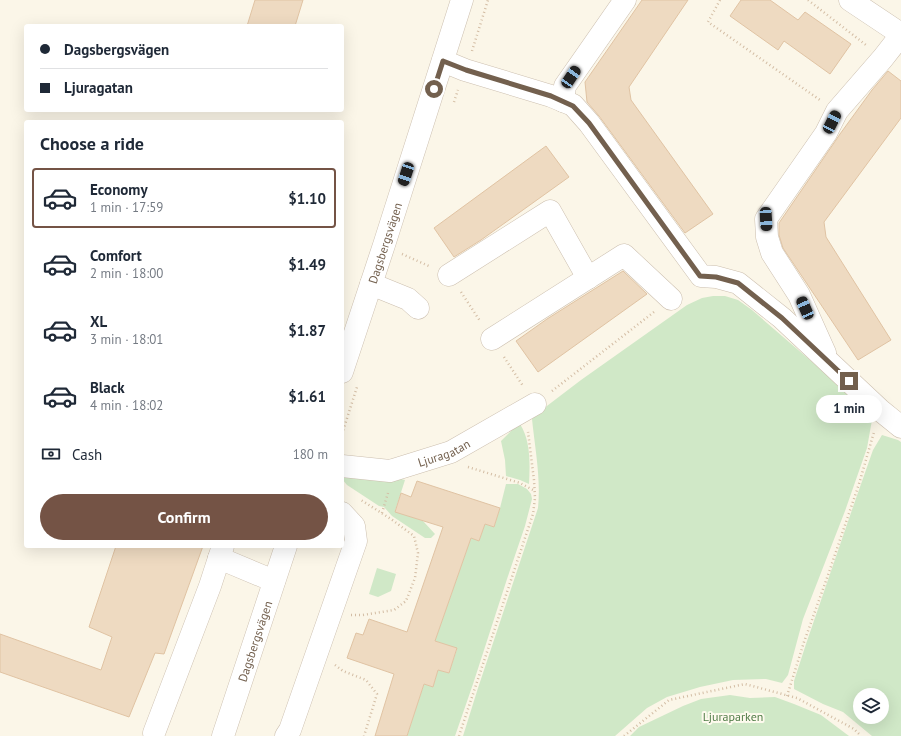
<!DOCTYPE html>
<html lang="en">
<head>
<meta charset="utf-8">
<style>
  :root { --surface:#fff; --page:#f6f6f7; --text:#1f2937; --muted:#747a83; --line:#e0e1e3; --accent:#745345 }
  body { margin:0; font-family:"PT Sans",sans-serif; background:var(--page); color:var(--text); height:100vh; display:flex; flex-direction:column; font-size:15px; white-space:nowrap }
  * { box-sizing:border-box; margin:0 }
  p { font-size:13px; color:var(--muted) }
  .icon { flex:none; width:22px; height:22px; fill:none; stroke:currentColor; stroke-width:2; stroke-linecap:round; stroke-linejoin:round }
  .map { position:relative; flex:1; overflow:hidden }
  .side { position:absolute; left:24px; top:120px; width:320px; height:428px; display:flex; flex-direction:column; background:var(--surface); border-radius:4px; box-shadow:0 4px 16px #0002 }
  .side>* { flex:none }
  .hud { position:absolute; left:24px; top:24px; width:320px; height:88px; border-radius:4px; box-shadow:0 4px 16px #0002; display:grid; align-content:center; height:88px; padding:0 16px; background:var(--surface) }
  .tools { position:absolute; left:853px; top:688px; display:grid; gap:8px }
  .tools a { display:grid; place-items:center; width:36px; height:36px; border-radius:50%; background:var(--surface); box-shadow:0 4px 16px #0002; font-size:20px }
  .end { position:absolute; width:18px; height:18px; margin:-9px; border:5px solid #73604e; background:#fff; box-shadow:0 0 0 2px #fff }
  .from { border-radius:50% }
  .bubble { position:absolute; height:28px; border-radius:14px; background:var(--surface); box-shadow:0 4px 16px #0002; font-size:13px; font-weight:700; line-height:28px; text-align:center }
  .car { position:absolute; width:12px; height:24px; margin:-12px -6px; border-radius:5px; box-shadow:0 0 3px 1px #0007; background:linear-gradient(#222 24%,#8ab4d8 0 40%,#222 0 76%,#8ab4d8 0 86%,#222 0) }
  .hud b { display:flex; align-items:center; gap:14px; height:38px; font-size:15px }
  .hud b+b { border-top:1px solid var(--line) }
  .hud i { width:10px; height:10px; background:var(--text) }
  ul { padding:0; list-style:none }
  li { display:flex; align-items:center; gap:12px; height:60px; margin:0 8px 6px; padding:0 8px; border:2px solid transparent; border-radius:4px }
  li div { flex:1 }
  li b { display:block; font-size:15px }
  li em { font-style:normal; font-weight:700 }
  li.selected { border-color:var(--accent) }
  li>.icon { width:36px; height:36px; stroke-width:1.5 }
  h2 { padding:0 16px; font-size:18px; line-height:48px }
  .pay { display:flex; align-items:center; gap:10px; height:44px; padding:0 16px; font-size:15px }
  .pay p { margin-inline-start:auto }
  .button { display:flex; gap:8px; margin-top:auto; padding:8px 16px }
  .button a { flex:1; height:46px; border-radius:24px; background:var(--accent); color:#fff; font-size:16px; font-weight:700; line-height:46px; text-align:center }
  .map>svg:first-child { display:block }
  .green { fill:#d0e8c7; fill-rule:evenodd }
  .building { fill:#eedac1; stroke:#e0c3a3 }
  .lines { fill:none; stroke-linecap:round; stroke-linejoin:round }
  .minor-casing { stroke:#ccbfaf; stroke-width:23 }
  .path { stroke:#d3bda4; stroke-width:2.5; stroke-dasharray:1 3; stroke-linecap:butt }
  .minor { stroke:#fff; stroke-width:22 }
  .route { stroke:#73604e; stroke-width:5 }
  .labels { text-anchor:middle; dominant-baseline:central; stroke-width:4; stroke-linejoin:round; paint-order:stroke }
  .street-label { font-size:12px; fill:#73604e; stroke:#fefaee }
  .park-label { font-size:12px; fill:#527d49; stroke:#fefaee }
</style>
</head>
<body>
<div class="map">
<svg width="901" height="736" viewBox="0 0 901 736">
  <rect width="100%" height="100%" fill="#fbf6e8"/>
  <path class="green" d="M713 296H725L738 300 752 310 818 367 870 413 872 420 867 448 845 511 803 619 788 675 782 683 766 679 733 680 700 687 667 697 647 708 615 736H463L478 688 538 508C541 478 535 449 532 419L539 412 581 380 687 305 702 298Z
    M520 424C531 441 530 465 529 484L520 480 506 476 505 460 501 441 513 429Z
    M882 435 898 440 901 442V736H872L843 712 823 704 794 689V681L806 644 854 504 873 450ZM860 695H882V717H860Z
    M347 475 393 477 405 480 395 511 423 521 435 534 431 538H425L392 516 384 507 379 506 347 485 342 479V477Z
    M506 484H518L527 489 531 494 532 499 525 526 507 579 473 684 455 736H407L424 684 433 687 438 670 449 673 457 649 435 641 471 538 479 541 485 524 494 527 500 508Z
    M377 568 396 574 391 591 378 597 369 594Z
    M730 695 750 698 775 697 794 704 821 715 849 736H630L639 727 683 706 701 699Z"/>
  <path class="building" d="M255 0H303L295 26H247Z
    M642 0H688L629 87 631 100 713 214 685 233 599 116 587 102 585 82Z
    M741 0H770L798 20 805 12 851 44 830 74 784 41 778 50 730 16Z
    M888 71 901 81V118L824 222 826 237 891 340 858 360 783 248 779 235V223L836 140 840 134 872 90Z
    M546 146 569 177 481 240 454 257 434 228Z
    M623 271 647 294 538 372 516 341 547 319Z
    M417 481 500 508 494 527 485 524 479 541 471 538 435 641 457 648 449 673 438 670 433 687 424 684 407 736H375L394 674 347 658 356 633 363 635 369 619 407 632 443 527 395 512 401 493 411 497Z
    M116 546H203L164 654 155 653 129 717 0 672V634L101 670 112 637 89 627Z"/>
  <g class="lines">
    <defs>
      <g id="minor">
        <path d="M850 0 901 34"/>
        <path d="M443 61 465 70 551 96 563 101 573 105 589 123 701 276 716 277 738 283 782 318 880 410 901 427"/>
        <path d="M563 101 565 86 625 0"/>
        <path d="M449 275 550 211 588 278"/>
        <path d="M371 284 408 299 418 308"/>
        <path d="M492 339 624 255 671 299"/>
        <path d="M825 353 799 295 772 253 767 237 766 219 826 133 837 111 883 58 901 35"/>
        <path id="s1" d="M342 372 384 245 462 0"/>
        <path id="s2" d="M342 466 390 471 451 452 535 404"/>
        <path d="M219 558 274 581"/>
        <path d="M154 733 210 586 223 546"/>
        <path id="s3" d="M223 736 286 546"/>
        <path d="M286 736 290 730 356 541 354 526 342 513"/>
      </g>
    </defs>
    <use href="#minor" class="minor-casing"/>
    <path class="path" d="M720 0 708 22 820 100
      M808 0 866 45
      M472 51 488 0
      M454 102 458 90
      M402 254 431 267
      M461 292 480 321
      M504 357 523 386
      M552 391 654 312
      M342 434 357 387
      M468 467 520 483 535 491
      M382 513 388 493
      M351 615H363L394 610 406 601 415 578 418 553 414 536 391 519 361 500
      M335 665 343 671 366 680 377 694 364 736
      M787 696 804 642 827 578 859 484 874 432
      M459 736 533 514 535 498 534 480 528 432
      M624 736 669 700 745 684 797 698 854 729 861 736"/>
    <use href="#minor" class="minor"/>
  </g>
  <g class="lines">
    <path class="route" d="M434 89 443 61 466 70 551 96 573 106 589 123 700 276 716 277 738 283 782 318 849 381"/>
  </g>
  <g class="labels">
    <g class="street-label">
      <text stroke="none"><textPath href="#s1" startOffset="136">Dagsbergsvägen</textPath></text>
      <text stroke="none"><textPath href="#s2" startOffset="105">Ljuragatan</textPath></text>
      <text stroke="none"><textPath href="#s3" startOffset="100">Dagsbergsvägen</textPath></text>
    </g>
    <g class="park-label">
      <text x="733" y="716">Ljuraparken</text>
    </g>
  </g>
</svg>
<div class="tools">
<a><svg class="icon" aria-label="layers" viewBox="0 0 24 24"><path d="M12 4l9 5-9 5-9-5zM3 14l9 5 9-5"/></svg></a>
</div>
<i class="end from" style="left:434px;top:89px"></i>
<i class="end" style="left:849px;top:381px"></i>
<div class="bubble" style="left:816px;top:395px;width:66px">1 min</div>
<i class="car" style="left:571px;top:77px;rotate:34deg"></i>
<i class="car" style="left:832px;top:122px;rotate:27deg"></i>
<i class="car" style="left:406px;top:174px;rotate:198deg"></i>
<i class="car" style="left:766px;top:219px;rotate:177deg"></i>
<i class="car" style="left:805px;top:308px;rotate:336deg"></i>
<div class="hud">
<b><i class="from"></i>Dagsbergsvägen</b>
<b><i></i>Ljuragatan</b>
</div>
<section class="side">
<h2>Choose a ride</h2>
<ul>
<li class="selected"><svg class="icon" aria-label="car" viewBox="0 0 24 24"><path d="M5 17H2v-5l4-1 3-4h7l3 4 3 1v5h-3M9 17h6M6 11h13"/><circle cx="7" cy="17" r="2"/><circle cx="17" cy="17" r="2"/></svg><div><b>Economy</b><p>1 min · 17:59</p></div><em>$1.10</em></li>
<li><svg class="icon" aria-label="car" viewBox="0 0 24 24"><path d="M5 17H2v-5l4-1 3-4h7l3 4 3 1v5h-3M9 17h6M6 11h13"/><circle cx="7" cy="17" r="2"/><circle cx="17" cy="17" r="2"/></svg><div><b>Comfort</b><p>2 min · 18:00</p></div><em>$1.49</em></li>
<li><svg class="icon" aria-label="car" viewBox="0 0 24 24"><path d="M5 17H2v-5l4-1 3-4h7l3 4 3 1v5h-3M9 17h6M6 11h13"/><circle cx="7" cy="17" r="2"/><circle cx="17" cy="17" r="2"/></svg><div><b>XL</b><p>3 min · 18:01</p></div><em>$1.87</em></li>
<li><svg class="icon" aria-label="car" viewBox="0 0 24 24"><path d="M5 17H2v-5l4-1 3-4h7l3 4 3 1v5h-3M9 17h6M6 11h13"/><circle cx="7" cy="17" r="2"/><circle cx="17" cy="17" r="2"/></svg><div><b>Black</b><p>4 min · 18:02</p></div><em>$1.61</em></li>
</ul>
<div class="pay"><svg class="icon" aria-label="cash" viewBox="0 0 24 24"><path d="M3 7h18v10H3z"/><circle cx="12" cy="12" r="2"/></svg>Cash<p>180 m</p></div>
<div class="button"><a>Confirm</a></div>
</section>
</div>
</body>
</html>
